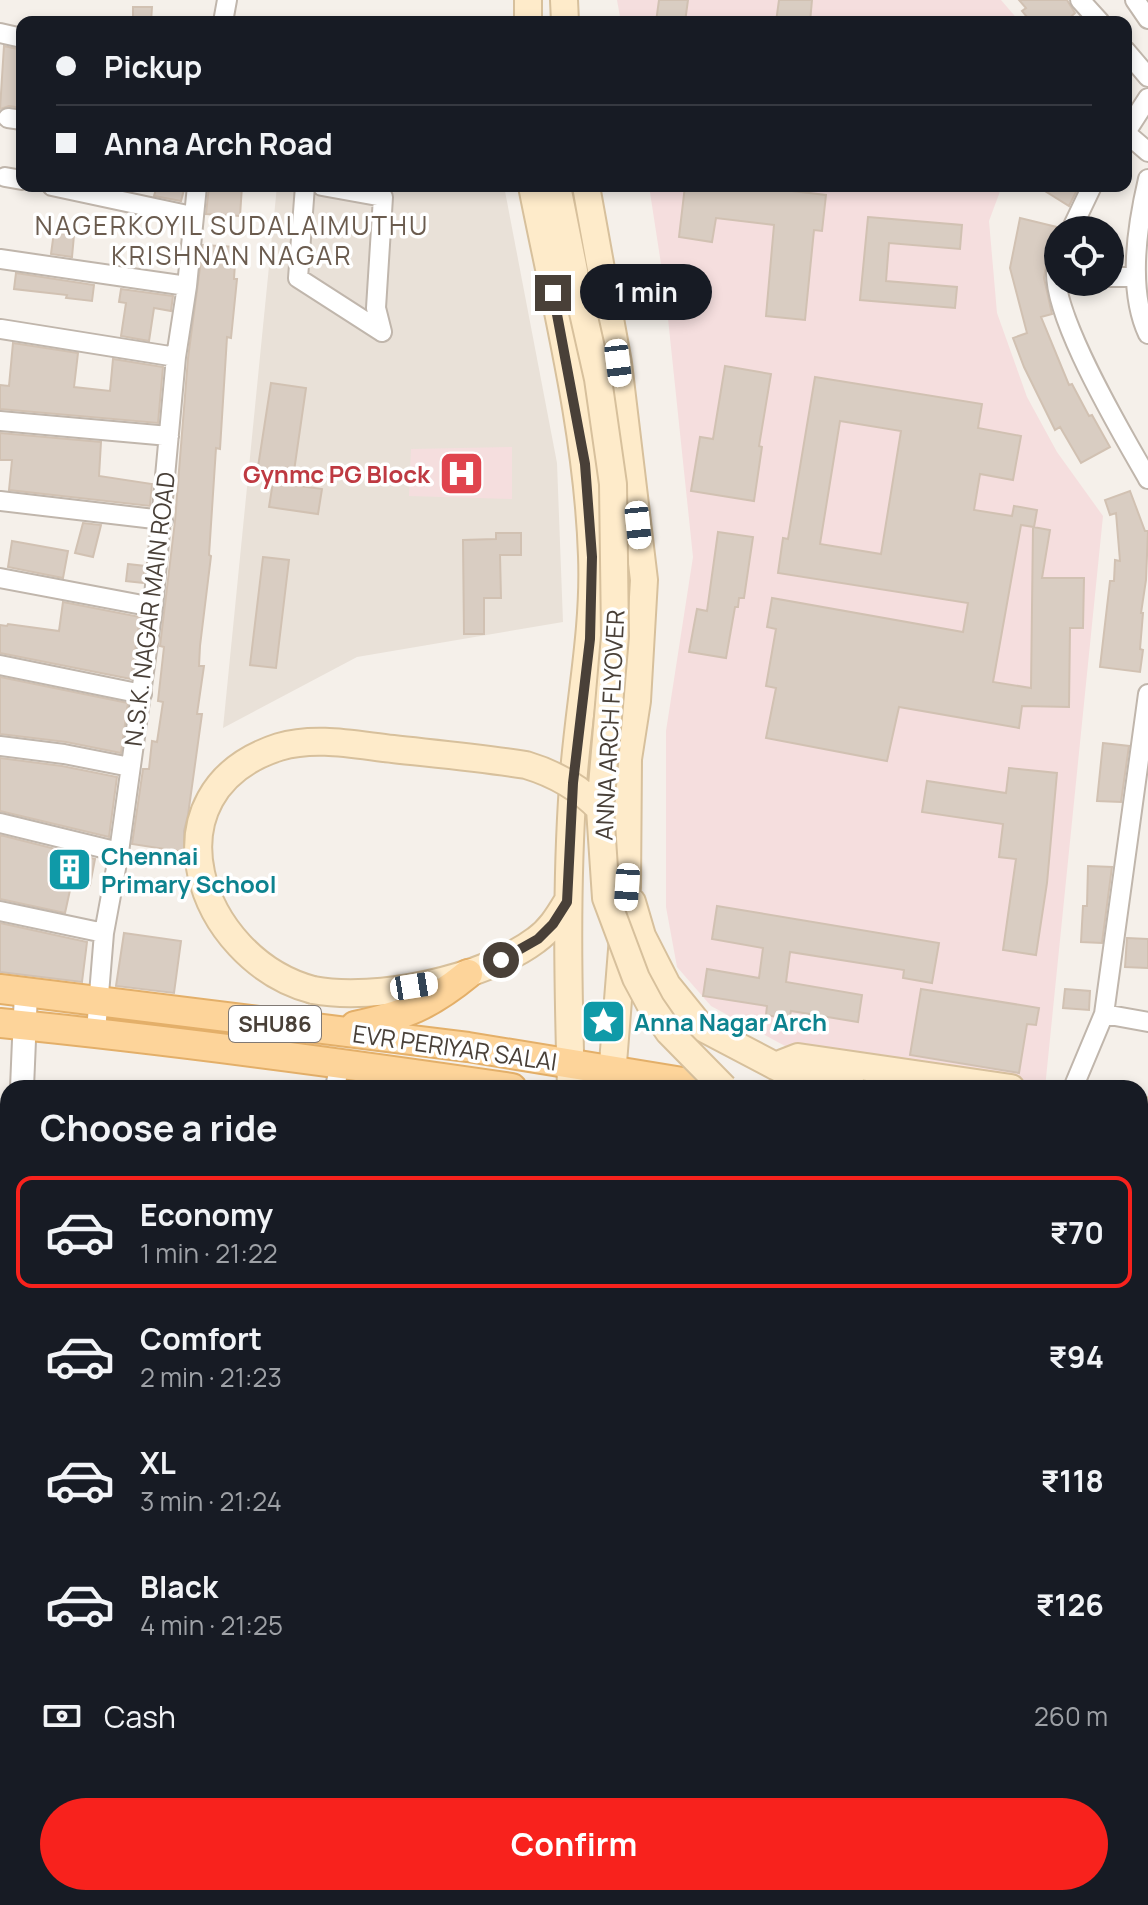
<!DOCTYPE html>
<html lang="en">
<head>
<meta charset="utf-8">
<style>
  :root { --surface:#171b24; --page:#20242c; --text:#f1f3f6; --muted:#9ea1a6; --line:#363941; --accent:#f8221d }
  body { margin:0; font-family:Manrope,sans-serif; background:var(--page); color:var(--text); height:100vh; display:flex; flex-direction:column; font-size:30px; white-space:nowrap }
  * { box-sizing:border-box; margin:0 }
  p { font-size:26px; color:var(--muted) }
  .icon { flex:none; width:44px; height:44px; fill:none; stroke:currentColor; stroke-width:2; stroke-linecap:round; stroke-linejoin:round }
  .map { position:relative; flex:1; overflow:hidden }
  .panel { position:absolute; left:0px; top:1080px; width:1148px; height:826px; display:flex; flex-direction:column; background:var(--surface); border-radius:24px 24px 0 0; box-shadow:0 4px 12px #0003 }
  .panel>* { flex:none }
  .top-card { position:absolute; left:16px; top:16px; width:1116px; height:176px; border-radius:16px; box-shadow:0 4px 12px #0003; display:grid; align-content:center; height:176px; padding:0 40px; background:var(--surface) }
  .tools { position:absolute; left:1044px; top:216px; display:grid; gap:16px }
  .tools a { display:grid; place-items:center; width:80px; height:80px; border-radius:50%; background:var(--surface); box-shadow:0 4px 12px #0003; font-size:40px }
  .end { position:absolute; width:36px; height:36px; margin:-18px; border:10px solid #494038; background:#fff; box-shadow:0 0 0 4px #fff }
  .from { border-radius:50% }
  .bubble { position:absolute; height:56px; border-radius:28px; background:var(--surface); box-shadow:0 4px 12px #0003; font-size:26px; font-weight:700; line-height:56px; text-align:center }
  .car { position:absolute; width:24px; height:48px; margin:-24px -12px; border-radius:10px; box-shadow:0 0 6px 2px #0007; background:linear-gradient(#fff 24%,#345 0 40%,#fff 0 76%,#345 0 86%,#fff 0) }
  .top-card b { display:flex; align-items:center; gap:28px; height:76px; font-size:30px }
  .top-card b+b { border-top:2px solid var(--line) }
  .top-card i { width:20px; height:20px; background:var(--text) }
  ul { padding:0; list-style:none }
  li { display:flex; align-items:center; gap:24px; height:112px; margin:0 16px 12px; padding:0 24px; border:4px solid transparent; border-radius:16px }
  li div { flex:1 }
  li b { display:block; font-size:30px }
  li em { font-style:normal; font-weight:700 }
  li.active { border-color:var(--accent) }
  li>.icon { width:72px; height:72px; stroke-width:1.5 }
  h2 { padding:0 40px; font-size:36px; line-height:96px }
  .pay { display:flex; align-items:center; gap:20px; height:88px; padding:0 40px; font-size:30px }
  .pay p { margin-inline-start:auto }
  .button { display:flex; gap:16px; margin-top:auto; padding:16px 40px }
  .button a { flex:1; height:92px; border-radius:48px; background:var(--accent); color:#fff; font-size:32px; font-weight:700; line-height:92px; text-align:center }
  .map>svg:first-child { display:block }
  .residential { fill:#e9e1d8 }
  .medical { fill:#f5dede }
  .building { fill:#d9cdc2; stroke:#d1c1b2; stroke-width:2; fill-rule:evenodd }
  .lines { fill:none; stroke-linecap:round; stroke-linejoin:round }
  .minor-casing { stroke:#c0b6ac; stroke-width:22 }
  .tertiary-casing { stroke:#c0b6ac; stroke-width:26 }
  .secondary-casing { stroke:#d7c09c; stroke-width:30 }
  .primary-casing { stroke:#e3af69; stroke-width:32 }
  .minor { stroke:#fff; stroke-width:18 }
  .tertiary { stroke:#fff; stroke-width:22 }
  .secondary { stroke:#feebca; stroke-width:26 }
  .primary { stroke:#fdd49a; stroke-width:28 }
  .secondary-bridge-casing { stroke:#d7c09c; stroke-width:30; stroke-linecap:butt }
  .secondary-bridge { stroke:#feebca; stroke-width:26 }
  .route { stroke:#494038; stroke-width:10 }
  .labels { text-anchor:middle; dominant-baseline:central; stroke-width:7; stroke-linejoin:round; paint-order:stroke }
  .shield { fill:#fff; stroke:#807974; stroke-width:2 }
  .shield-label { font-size:22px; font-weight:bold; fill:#494038 }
  .health-label { font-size:24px; font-weight:bold; fill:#be3a42; stroke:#fff; text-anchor:end }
  .street-label { font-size:24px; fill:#494038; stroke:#fff }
  .culture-label { font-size:24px; font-weight:bold; fill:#0d838f; stroke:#fff; text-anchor:start }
  .neighbourhood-label { font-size:26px; letter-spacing:2px; fill:#6b5c4f; stroke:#fff }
</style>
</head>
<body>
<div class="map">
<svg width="1148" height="1905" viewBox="0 0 1148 1905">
  <rect width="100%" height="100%" fill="#f5f0ea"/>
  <path class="residential" d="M277 186H504L557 463 563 622 357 657 223 728Z"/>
  <path class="medical" d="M617 0H1001L1020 22H621Z
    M649 186H1002L989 221 997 313 1027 397 1057 452 1103 516 1045 1088 785 1046 711 1006 677 967 666 907V731L693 557 665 290Z
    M512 447V499L409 496 411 449Z"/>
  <path class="building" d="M659 0H688L685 22H656Z
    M779 0H812L810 22H776Z
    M1019 0H1067L1075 13 1065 22H1031L1022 11 1026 8Z
    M133 7H152L151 22H133Z
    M4 46 22 50V108L9 106 0 109Z
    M157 186H185L181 201 154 196Z
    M209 186H242L240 216 206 214Z
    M685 186H749L826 195 822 231 814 230 805 320 766 316 774 225 716 218 712 242 679 237Z
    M1037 186H1070L1077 190 1069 206Z
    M868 217 962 225 960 249 889 243 886 281 957 287 955 308 860 300Z
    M1020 218 1057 227 1053 243 1050 242 1044 278 1052 314 1041 317 1069 385 1072 384 1089 416 1092 415 1110 447 1081 463 1060 427 1055 430 1024 367 1013 338 1027 333 1010 268Z
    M54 232 74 235 72 257 51 254Z
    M203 245 236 247 234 279H237L231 338 227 337 220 449 216 448 209 555 211 556 200 646 199 666H204L197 714H202L188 815 184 831V852L132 844 143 769H149L152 741 157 742 163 702 158 701 164 647 160 646 175 521 188 358Z
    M16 273 94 285 92 301 66 298 67 295 14 289Z
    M121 289 173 296 171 311 154 308 149 341 121 336 126 303 119 302Z
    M13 343 78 353 74 387 110 391 113 359 163 367 158 423 0 409V385L9 386Z
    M725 366 771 374 759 446 762 447 754 501 691 491 700 437 713 439Z
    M815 377 982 404 978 428 1021 436 1013 480 980 474 974 510 1012 516 1014 506 1037 510 1034 527 1021 525 993 682 1031 688 1033 527 1050 530 1042 578H1084L1083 628H1070L1069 707 1022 706 1019 728 899 707 887 761 766 738 776 688 766 686 776 629 767 627 772 598 963 632 968 603 778 573 783 538 788 539ZM840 421 901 431 881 554 820 544Z
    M271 383 306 388 292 485 322 489 318 514 269 507 273 482 256 480Z
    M0 433 101 442 99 476 152 484 150 506 9 490 12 460H0Z
    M1130 491 1145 531H1148L1146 580 1141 613H1143L1140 649 1143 650 1140 672 1100 667 1110 581H1114L1115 560 1120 561 1116 513 1110 515 1105 500Z
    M83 523 101 525 93 557 75 553Z
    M718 532 753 537 744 598H739L738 607H735L726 658 689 652 697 609 707 611Z
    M496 533H521V555H500L501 598H484V634H464L463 540 496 539Z
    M12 541 68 551 63 578 8 567Z
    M263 557 289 560 276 668 250 665Z
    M128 564 145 566 143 583 126 581Z
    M63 602 140 617 131 679 0 653V625L7 626 8 624 59 631Z
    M0 677 128 703 121 753 66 742 0 734Z
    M1103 743 1129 746 1121 802 1097 801Z
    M0 758 62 766 117 777 109 837 0 811Z
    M1009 768 1057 773 1047 883 1036 955 1003 950 1016 859 999 857 1003 824 922 812 927 781 1006 793Z
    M0 835 95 859 90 885 72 881 65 913 0 899Z
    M1088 866 1112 867 1102 943 1081 942 1083 906H1087Z
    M717 906 939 943 932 983 903 978 904 970 790 952 786 982 862 995 858 1022 791 1011 789 1019 766 1015 767 1006 703 996 707 969 759 978 763 948 712 939Z
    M0 923 87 942 82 982 0 972Z
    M124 933 181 941 174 993 116 986Z
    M1127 938 1148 939V968L1125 967Z
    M921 989 1039 1008 1036 1025 1027 1024 1019 1073 910 1055Z
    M1065 989 1090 991 1089 1010 1063 1008Z"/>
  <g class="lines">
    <defs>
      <path id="minor" d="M1080 0 1100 22
        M1135 0 1148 19
        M223 22 227 0
        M0 33 22 38
        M1126 51 1148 77
        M8 118 22 120
        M1126 132 1148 98
        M1126 133 1148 152
        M5 177 22 180
        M1148 179C1137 226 1127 289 1148 334
        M52 186 192 216
        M305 186 298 278 382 332
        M322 186 383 197 376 308 382 332
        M1071 230 1092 186
        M0 259 187 286
        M1058 260C1041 300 1126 440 1148 479
        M1110 277H1136
        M1 329 176 357
        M0 421 169 436
        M0 501 163 520
        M0 578 153 607
        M0 665 142 694
        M0 746 64 754 130 767
        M0 823 119 852
        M0 911 104 933
        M1104 1014 1148 1022
        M96 1031 104 933 119 852 153 607 176 357 187 286 197 186
        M335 1088 340 1062
        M1073 1088 1104 1014 1148 694
        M0 1323 8 1324
        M1140 1380 1148 1381
        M0 1501 8 1503
        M1140 1508 1148 1509
        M1140 1597 1148 1527
        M0 1598 8 1600
        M0 1681 8 1682
        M1140 1750 1148 1751
        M0 1762 8 1763
        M289 1898 318 1905
        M417 1905V1898
        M613 1905V1898
        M908 1905 909 1898
        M1103 1905 1104 1898"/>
      <path id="tertiary" d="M22 1088 26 992
        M0 1239 8 1191"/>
      <path id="secondary" d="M528 0V22
        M564 0 565 22
        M532 186C556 307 588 433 592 556 595 633 578 709 573 785 566 886 568 987 571 1088
        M557 186 577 286
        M586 186 618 363 644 580 637 701 628 759 627 887 611 1088
        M632 902 642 936 667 985 701 1027 804 1081 853 1088
        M313 990C376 1002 484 979 536 940 550 930 558 917 567 902
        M775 1066 798 1057 1011 1088
        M1140 1110 1148 1112
        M1140 1137 1148 1138
        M1140 1229 1148 1231"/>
      <path id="primary" d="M0 989 468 1047 719 1088
        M0 1023C171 1040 341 1063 512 1088
        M355 1026C405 1015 429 1006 468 974
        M1140 1162 1148 1163
        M1140 1197 1148 1198"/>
    </defs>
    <use href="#minor" class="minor-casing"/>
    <use href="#tertiary" class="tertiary-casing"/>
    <use href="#secondary" class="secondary-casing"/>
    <use href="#primary" class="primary-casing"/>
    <use href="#minor" class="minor"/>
    <use href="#tertiary" class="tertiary"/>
    <use href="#secondary" class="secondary"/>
    <use href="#primary" class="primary"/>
    <defs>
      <path id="secondary-bridge" d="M577 286 598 379 613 484 615 636 600 809 606 898 636 978 651 1006 669 1032 724 1088
        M313 990C197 959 142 791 279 747 316 736 356 745 393 749 438 754 482 758 526 765 556 774 579 787 600 809"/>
    </defs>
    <use href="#secondary-bridge" class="secondary-bridge-casing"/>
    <use href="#secondary-bridge" class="secondary-bridge"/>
  </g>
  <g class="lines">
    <path class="route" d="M501 960 538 939 553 924 567 902 573 783 590 639 592 557 585 464 553 293"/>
  </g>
  <defs>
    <symbol id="hospital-square" viewBox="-11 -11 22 22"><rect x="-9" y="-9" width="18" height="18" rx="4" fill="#e0444e" stroke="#fff"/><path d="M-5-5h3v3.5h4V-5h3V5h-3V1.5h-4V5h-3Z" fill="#fff"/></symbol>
    <symbol id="building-square" viewBox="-11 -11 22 22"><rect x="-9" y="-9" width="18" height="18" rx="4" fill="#0f9aa8" stroke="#fff"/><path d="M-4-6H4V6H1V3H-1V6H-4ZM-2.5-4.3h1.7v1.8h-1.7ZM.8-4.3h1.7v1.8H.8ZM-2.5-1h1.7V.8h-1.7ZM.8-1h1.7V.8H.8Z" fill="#fff"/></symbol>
    <symbol id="sight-square" viewBox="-11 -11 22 22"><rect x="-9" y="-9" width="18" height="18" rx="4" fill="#0f9aa8" stroke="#fff"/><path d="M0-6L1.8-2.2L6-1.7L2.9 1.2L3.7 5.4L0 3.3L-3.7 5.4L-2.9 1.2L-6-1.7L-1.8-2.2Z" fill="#fff"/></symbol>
  </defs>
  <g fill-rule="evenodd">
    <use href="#hospital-square" x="436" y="448" width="51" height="51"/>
    <use href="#building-square" x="44" y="844" width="51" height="51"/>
    <use href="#sight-square" x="578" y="996" width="51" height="51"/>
  </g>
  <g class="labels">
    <rect class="shield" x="229" y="1006" width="92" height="36" rx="6"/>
    <g class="shield-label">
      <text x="275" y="1024">SHU86</text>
    </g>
    <g class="health-label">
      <text x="430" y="473">Gynmc PG Block</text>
    </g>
    <g class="street-label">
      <text transform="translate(149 609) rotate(-83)">N.S.K. NAGAR MAIN ROAD</text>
      <text transform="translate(609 725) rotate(-87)">ANNA ARCH FLYOVER</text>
      <text transform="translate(455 1047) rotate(8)">EVR PERIYAR SALAI</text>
    </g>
    <g class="culture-label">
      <text x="101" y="855">Chennai<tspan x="101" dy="28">Primary School</tspan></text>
      <text x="634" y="1021">Anna Nagar Arch</text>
    </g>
    <g class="neighbourhood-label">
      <text x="232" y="225">NAGERKOYIL SUDALAIMUTHU<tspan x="232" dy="30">KRISHNAN NAGAR</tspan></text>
    </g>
  </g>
</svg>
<div class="tools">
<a><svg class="icon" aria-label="locate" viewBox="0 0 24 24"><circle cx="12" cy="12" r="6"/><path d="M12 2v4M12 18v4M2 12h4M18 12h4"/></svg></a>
</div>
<i class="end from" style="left:501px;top:960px"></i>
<i class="end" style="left:553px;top:293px"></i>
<div class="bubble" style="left:580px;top:264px;width:132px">1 min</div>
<i class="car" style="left:618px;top:363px;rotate:173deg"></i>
<i class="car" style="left:638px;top:525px;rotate:174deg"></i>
<i class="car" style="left:627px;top:887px;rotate:184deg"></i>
<i class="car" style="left:414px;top:986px;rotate:81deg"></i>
<div class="top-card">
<b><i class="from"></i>Pickup</b>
<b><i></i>Anna Arch Road</b>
</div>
<section class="panel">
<h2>Choose a ride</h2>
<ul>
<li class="active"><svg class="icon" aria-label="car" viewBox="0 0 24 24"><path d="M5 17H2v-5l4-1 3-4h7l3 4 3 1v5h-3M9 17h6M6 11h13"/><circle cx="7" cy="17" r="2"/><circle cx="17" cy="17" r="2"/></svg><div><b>Economy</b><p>1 min · 21:22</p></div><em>₹70</em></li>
<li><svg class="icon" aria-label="car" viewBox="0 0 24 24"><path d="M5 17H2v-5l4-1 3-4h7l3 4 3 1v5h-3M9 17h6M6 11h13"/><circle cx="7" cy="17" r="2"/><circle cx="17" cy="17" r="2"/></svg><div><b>Comfort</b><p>2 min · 21:23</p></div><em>₹94</em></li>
<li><svg class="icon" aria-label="car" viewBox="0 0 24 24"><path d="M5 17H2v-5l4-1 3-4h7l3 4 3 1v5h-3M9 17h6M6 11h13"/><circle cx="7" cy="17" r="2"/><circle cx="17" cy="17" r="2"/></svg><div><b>XL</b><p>3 min · 21:24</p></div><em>₹118</em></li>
<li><svg class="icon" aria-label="car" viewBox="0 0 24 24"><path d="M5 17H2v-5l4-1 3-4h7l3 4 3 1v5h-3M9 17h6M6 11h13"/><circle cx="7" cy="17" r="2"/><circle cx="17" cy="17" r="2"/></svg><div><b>Black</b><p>4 min · 21:25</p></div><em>₹126</em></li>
</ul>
<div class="pay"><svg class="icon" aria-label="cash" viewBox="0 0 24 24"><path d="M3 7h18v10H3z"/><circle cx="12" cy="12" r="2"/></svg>Cash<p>260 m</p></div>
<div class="button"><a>Confirm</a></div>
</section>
</div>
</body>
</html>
